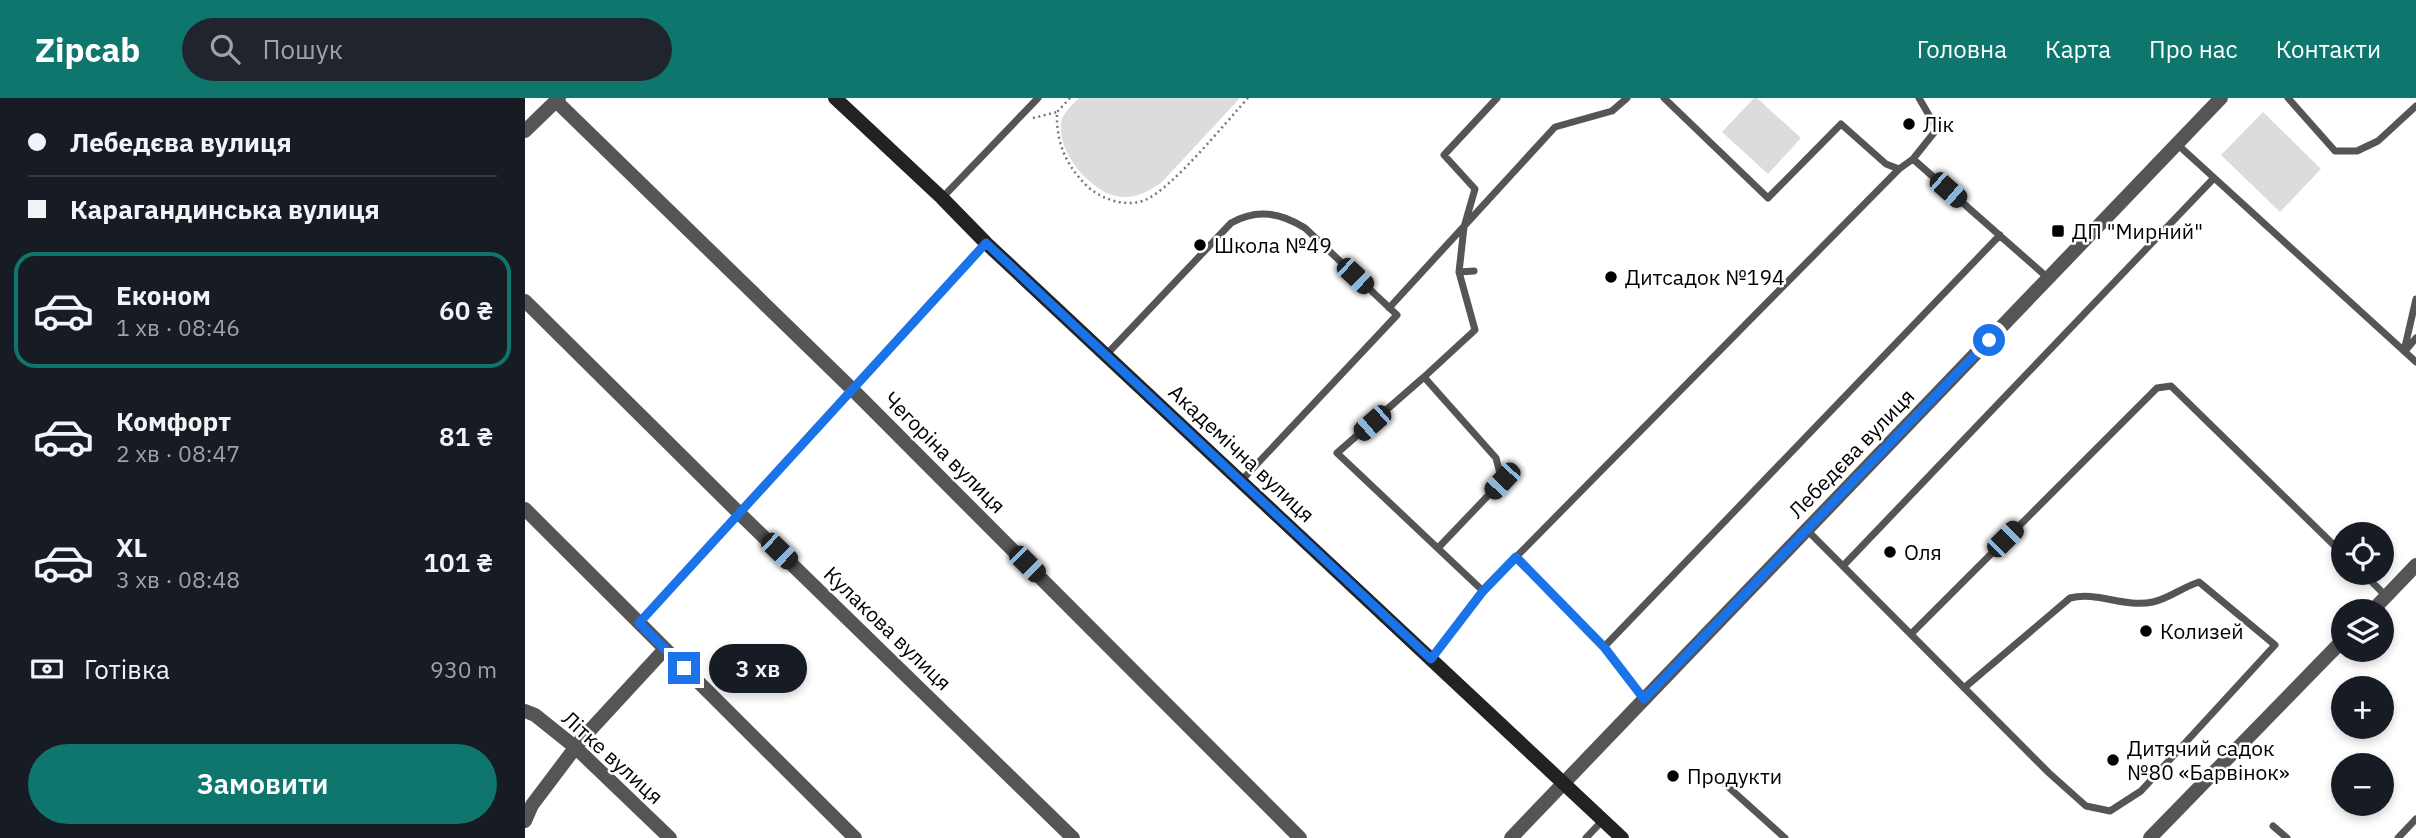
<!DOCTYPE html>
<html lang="uk">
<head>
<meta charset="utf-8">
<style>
  :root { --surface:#171b24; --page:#20242c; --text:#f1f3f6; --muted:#9ea1a6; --line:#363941; --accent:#0f766e }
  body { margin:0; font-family:"IBM Plex Sans",sans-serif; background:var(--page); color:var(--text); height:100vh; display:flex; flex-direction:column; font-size:26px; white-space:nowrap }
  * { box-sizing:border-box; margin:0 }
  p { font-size:23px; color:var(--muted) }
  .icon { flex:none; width:38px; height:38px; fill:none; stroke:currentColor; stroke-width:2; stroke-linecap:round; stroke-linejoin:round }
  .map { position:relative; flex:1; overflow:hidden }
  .details { display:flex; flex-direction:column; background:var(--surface); width:525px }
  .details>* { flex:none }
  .top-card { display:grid; align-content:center; height:154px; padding:0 28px; background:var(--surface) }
  .tools { position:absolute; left:1806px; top:424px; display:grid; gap:14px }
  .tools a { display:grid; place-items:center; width:63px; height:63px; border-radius:50%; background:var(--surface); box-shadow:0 4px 10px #0003; font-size:35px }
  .end { position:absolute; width:32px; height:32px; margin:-16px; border:9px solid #1a73e8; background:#fff; box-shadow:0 0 0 4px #fff }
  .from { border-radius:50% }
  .bubble { position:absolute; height:49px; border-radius:24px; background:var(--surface); box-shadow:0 4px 10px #0003; font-size:23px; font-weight:600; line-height:49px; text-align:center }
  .car { position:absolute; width:21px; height:42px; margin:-21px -10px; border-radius:9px; box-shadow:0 0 5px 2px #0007; background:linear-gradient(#222 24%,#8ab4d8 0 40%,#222 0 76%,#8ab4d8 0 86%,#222 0) }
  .top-card b { display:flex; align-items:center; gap:24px; height:66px; font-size:26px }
  .top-card b+b { border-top:2px solid var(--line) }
  .top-card i { width:18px; height:18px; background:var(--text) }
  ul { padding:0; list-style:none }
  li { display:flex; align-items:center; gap:21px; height:116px; margin:0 14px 10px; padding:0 14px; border:4px solid transparent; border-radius:21px }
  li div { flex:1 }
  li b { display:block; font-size:26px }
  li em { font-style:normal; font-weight:600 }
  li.on { border-color:var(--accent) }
  li>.icon { width:63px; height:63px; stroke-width:1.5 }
  .pay { display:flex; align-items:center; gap:18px; height:77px; padding:0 28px; font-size:26px }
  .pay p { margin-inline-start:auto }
  .action { display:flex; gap:14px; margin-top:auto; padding:14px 28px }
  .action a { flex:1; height:80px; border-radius:42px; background:var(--accent); color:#fff; font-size:28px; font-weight:600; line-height:80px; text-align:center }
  header { display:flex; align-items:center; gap:42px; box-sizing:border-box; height:98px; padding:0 35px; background:var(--accent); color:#fff }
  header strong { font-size:33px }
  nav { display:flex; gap:38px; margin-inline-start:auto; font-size:24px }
  .search { width:490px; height:63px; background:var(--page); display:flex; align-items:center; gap:18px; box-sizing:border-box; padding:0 24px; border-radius:38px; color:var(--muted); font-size:26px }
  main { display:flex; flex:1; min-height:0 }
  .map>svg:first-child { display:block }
  .green { fill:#dcdcdc }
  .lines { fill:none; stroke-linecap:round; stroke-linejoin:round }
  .path { stroke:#777; stroke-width:2.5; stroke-dasharray:2 3.5; stroke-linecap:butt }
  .service { stroke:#555; stroke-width:7 }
  .minor { stroke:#555; stroke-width:14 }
  .secondary { stroke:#222; stroke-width:14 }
  .route { stroke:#1a73e8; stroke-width:9 }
  .poi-dot { fill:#000; stroke:#fff; stroke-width:2.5 }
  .labels { text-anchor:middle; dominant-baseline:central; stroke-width:5; stroke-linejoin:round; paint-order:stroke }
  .poi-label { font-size:21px; fill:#000; stroke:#fff; text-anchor:start }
  .street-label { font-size:21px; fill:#000; stroke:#fff }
</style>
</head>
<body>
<header>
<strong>Zipcab</strong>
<div class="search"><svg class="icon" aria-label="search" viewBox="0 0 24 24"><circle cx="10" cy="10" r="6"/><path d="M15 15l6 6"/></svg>Пошук</div>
<nav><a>Головна</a><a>Карта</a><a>Про нас</a><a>Контакти</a></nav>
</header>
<main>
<section class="details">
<div class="top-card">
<b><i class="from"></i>Лебедєва вулиця</b>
<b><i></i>Карагандинська вулиця</b>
</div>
<ul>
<li class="on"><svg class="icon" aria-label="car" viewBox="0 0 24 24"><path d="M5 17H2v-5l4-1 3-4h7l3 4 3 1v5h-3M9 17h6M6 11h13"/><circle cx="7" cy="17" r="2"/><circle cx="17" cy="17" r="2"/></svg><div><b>Економ</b><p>1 хв · 08:46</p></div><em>60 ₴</em></li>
<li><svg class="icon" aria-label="car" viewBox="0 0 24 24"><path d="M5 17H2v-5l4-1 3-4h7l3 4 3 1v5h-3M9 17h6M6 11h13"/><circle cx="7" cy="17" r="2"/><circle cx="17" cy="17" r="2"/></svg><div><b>Комфорт</b><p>2 хв · 08:47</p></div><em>81 ₴</em></li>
<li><svg class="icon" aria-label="car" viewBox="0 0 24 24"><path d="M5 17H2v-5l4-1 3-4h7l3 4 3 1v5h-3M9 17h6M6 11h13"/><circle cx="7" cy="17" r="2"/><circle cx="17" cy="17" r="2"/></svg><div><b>XL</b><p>3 хв · 08:48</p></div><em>101 ₴</em></li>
</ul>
<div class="pay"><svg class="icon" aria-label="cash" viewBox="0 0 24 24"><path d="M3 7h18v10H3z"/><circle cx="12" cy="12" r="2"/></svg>Готівка<p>930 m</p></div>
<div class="action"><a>Замовити</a></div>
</section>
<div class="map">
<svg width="1891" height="740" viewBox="0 0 1891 740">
  <rect width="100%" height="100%" fill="#fff"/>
  <path class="green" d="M554 0H715L636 85C624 93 612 100 597 99 567 97 528 51 537 21 540 13 548 6 554 0Z
    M1229 0H1232L1276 40 1243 76 1197 34Z
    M1738 14 1796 71 1755 114 1696 57Z"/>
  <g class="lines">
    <path class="path" d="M545 0 532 14C531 43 540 66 561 87 575 101 601 110 620 102 648 90 700 25 723 0
      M508 20 532 14"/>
    <path class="service" d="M1139 0 1243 100 1316 26 1361 66 1374 71 1388 61 1523 180
      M1763 0 1810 53H1832L1853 43 1891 8
      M1652 46 1891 264
      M1388 61 1412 31 1394 0
      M417 100 513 0
      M934 174 949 173
      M864 210 1030 29 1087 13 1102 0
      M1879 253 1891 201
      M1880 253 1891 240
      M581 257 706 125C732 110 756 115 780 130L872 217 716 383
      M899 279 950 232 934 174 939 129 950 91 919 57 972 0
      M1282 432 1524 675 1561 708 1585 713 1616 693 1750 547 1674 484C1658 489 1643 501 1628 504 1599 510 1572 493 1545 500L1439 590
      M991 459 1374 71
      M1318 468 1689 80
      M1837 474 1861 498
      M958 493 991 459 1079 549 1119 601
      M114 525 461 145
      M1386 536 1632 290 1646 288 1818 456
      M1079 549 1475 137
      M906 561 958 493 812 355 899 279 971 360 977 383 913 450
      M1200 686 1260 740
      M1748 728 1762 740
      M1061 740 1078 722
      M1873 740 1891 721"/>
    <path class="minor" d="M31 3 326 290 775 740
      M0 33 34 0
      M0 203 214 415 548 740
      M0 411 330 740
      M1847 513 1891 467
      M0 613 10 617 50 649 145 740
      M0 723 7 707 56 642 140 551
      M986 740 1696 0
      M1625 740 1818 542"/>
    <path class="secondary" d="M310 0 417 100 461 145 1097 740"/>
  </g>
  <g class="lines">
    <path class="route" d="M159 570 114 525 461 145 906 561 958 493 991 459 1079 549 1119 601 1464 242"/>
  </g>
  <g class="poi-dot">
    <circle cx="1384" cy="26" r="7"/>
    <rect x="1526" y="126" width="14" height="14" rx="3.5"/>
    <circle cx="675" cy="147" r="7"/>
    <circle cx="1086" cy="179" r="7"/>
    <circle cx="1365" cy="454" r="7"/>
    <circle cx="1621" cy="533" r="7"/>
    <circle cx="1588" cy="662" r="7"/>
    <circle cx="1148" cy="678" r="7"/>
  </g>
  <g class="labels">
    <g class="poi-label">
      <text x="1398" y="26">Лік</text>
      <text x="1547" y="133">ДП "Мирний"</text>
      <text x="689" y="147">Школа №49</text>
      <text x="1100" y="179">Дитсадок №194</text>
      <text x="1379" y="454">Оля</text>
      <text x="1635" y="533">Колизей</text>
      <text x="1602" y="650">Дитячий садок<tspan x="1602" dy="24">№80 «Барвінок»</tspan></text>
      <text x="1162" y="678">Продукти</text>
    </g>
    <g class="street-label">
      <text transform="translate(420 354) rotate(45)">Чегоріна вулиця</text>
      <text transform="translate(717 355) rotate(43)">Академічна вулиця</text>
      <text transform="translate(1326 355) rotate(-46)">Лебедєва вулиця</text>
      <text transform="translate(363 530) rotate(44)">Кулакова вулиця</text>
      <text transform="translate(88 659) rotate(42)">Літке вулиця</text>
    </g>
  </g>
</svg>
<div class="tools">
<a><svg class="icon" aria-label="locate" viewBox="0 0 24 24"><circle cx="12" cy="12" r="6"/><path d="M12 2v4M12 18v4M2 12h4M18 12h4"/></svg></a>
<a><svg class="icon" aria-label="layers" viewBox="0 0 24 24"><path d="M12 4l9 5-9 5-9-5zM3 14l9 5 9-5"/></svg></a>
<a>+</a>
<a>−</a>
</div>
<i class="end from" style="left:1464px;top:242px"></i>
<i class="end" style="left:159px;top:570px"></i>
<div class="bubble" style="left:184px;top:546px;width:98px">3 хв</div>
<i class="car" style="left:1423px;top:92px;rotate:131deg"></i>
<i class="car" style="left:830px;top:178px;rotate:133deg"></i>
<i class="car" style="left:847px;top:325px;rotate:229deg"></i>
<i class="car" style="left:977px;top:383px;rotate:223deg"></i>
<i class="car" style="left:1480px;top:441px;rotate:45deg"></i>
<i class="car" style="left:254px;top:453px;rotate:134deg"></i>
<i class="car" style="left:502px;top:466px;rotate:135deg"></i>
</div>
</main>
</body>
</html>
